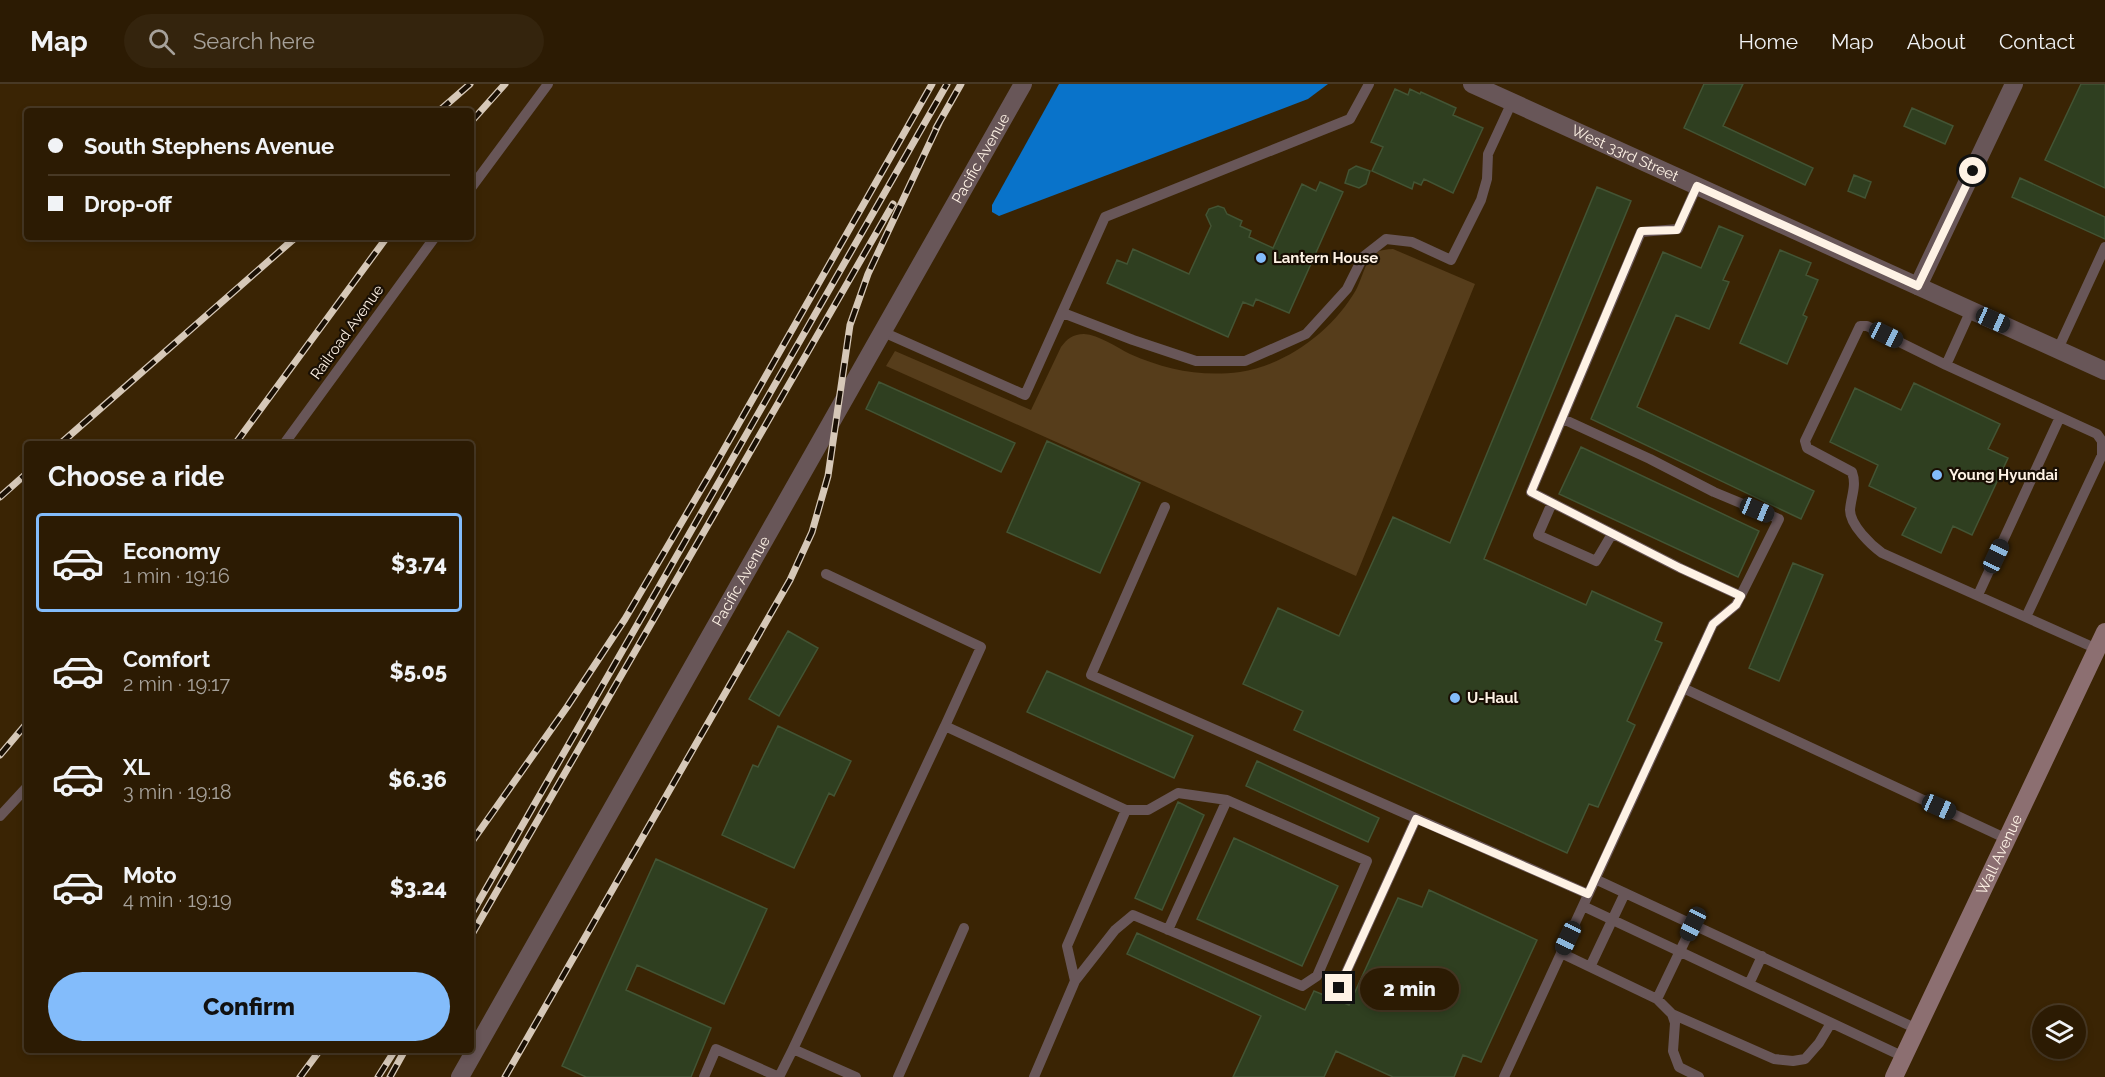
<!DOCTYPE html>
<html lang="en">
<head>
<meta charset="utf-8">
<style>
  :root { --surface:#2c1b03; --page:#34240d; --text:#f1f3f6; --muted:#a6a19a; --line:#483925; --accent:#83bcfb }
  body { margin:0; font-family:Raleway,sans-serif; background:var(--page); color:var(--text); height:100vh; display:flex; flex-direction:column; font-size:22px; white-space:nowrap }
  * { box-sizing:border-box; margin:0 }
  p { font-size:20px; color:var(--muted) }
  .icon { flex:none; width:33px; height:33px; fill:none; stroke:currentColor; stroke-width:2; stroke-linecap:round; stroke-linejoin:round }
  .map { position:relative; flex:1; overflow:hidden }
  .side { position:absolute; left:24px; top:357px; width:450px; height:612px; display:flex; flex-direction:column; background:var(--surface); border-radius:6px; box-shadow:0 3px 9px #0003,0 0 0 2px var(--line) }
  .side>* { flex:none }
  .hud { position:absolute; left:24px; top:24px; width:450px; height:132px; border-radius:6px; box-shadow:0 3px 9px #0003,0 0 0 2px var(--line); display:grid; align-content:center; height:132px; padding:0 24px; background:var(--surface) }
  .tools { position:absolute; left:2032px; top:921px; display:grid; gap:12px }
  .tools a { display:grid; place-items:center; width:54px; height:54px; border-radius:50%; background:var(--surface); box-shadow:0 3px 9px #0003,0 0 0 2px var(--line); font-size:30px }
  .end { position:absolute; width:27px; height:27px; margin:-14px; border:8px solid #fef2e5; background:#111; box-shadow:0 0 0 3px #111 }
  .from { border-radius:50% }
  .bubble { position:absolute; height:42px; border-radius:21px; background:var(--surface); box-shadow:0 3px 9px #0003,0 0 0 2px var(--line); font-size:20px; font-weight:800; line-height:42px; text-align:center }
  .car { position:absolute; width:18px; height:36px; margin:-18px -9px; border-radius:8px; box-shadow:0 0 4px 2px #0007; background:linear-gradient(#222 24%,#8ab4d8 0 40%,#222 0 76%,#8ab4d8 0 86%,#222 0) }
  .hud b { display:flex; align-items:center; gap:21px; height:57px; font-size:22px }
  .hud b+b { border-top:2px solid var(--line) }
  .hud i { width:15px; height:15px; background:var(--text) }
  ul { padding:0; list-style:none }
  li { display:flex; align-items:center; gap:18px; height:99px; margin:0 12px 9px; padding:0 12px; border:3px solid transparent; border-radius:6px }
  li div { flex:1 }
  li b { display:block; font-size:22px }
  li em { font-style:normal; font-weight:800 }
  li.active { border-color:var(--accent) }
  li>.icon { width:54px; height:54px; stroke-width:1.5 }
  h2 { padding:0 24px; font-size:27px; line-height:72px }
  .primary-button { display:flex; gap:12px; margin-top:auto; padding:12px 24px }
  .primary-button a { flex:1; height:69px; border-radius:36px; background:var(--accent); color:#111; font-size:24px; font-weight:800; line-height:69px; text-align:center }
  header { display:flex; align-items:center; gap:36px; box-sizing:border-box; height:84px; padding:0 30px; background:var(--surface); border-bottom:2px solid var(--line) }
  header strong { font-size:28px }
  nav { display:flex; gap:33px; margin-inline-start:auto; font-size:21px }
  .search { width:420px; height:54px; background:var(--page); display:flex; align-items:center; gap:15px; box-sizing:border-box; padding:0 21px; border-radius:33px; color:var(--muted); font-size:22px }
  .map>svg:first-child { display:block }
  .green { fill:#563d1b }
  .water { fill:#0973ca }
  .building { fill:#2f3f20; stroke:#435434; stroke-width:1.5 }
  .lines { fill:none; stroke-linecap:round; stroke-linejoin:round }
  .service { stroke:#685658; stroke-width:10 }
  .minor { stroke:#685658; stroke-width:18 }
  .secondary { stroke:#8c6f71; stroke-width:18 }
  .rail-casing { stroke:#d6c8b8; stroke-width:7 }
  .rail { stroke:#190f04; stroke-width:4.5; stroke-dasharray:14; stroke-linecap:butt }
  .route { stroke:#fef2e5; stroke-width:8 }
  .poi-dot { fill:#83bcfb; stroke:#190f04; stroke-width:2 }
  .labels { text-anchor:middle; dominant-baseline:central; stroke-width:4.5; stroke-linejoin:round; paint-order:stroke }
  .street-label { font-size:15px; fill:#fef2e5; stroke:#190f04 }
  .poi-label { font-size:15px; font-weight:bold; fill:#fef2e5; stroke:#190f04; text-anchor:start }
</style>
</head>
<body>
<header>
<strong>Map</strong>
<div class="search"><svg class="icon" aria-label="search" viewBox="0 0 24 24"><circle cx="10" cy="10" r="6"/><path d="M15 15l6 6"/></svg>Search here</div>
<nav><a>Home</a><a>Map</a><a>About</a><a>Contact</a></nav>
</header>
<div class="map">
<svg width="2105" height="993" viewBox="0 0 2105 993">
  <rect width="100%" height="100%" fill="#3a2404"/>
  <path class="green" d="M1393 165 1475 200 1356 492 886 282 895 267 1031 326 1061 263C1067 255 1073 250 1084 250 1099 251 1116 263 1130 270 1166 286 1201 293 1240 288 1287 281 1333 246 1356 206 1362 195 1365 177 1375 169 1380 166 1387 165 1393 165Z"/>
  <path class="water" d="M1059 0H1328L1308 15 999 132 992 128V121Z"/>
  <path class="building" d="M1704 0H1743L1723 42 1813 84 1805 101 1684 44Z
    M2081 0H2105V104L2045 76Z
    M1395 5 1408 11 1410 5 1420 10 1421 8 1456 24 1453 31 1483 44 1453 109 1424 95 1421 101 1414 98 1412 105 1372 87 1383 63 1371 58Z
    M1912 24 1953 42 1945 60 1904 42Z
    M1356 82 1370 87 1366 100 1359 104 1345 99 1349 86Z
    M1854 91 1871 98 1865 114 1848 107Z
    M2020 94 2105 133V155L2012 113Z
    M1320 98 1343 108 1289 229 1256 215 1253 222 1243 218 1228 253 1107 199 1117 176 1127 180 1133 165 1189 190 1211 142 1206 131 1209 125 1218 122 1224 124 1227 130 1242 137 1240 142 1251 147 1249 153 1273 164 1302 100 1316 107Z
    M1597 103 1631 117 1484 475 1586 521 1592 507 1662 539 1655 556 1662 559 1627 637 1635 641 1598 723 1589 720 1567 769 1294 646 1303 627 1243 600 1278 524 1339 552 1393 433 1450 459Z
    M1719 142 1743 152 1723 196 1729 198 1709 245 1676 231 1637 323 1814 407 1801 435 1591 335 1663 168 1701 184Z
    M1780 166 1811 179 1806 191 1818 196 1803 231 1807 233 1787 280 1740 259Z
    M879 298 1015 359 1001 388 866 325Z
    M1914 299 2000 340 1988 365 2008 374 1972 451 1953 442 1941 469 1902 451 1916 424 1869 402 1878 381 1830 358 1855 304 1901 326Z
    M1047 357 1140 399 1100 489 1007 448Z
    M1581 363 1759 447 1738 493 1559 410Z
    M1793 479 1823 491 1779 597 1749 584Z
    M788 547 818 564 779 632 749 615Z
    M1047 587 1193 652 1174 694 1027 628Z
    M778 642 851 677 834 712 829 709 794 784 722 751 753 681 758 683Z
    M1257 677 1379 734 1368 758 1246 702Z
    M1178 718 1204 731 1162 826 1135 814Z
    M1234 754 1338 802 1302 882 1197 835Z
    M656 775 767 825 724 920 637 881 626 906 711 944 691 993H586L562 982Z
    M1429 806 1537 856 1481 978 1463 971 1454 993H1393L1336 967 1324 993H1233L1261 932 1127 870 1137 849 1305 926 1314 907 1349 921 1398 814 1422 823Z"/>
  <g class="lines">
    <path class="service" d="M1697 102 1678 145 1641 148 1531 408 1680 484 1741 512
      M471 104 548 0
      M1063 229 1133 256 1196 277H1245L1306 250 1347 205 1363 173 1386 155 1412 158 1451 176 1481 116 1487 95 1488 70 1512 18
      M883 248 1025 311 1105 133 1350 35 1369 0
      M2058 265 2105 163
      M1946 281 1971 226
      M284 360 435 153
      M1552 419 1538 451 1596 477 1612 450
      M1165 423 1091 591 1588 810
      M826 490 981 563 945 642
      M1978 511 2060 333
      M2026 533 2102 371V357L2097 350 1946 281 1867 242H1860L1805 357 1807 364 1852 388C1857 402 1851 412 1850 426 1850 441 1871 461 1882 469 1954 501 2026 533 2097 565
      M1683 604 2007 755
      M1126 726H1148L1178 709 1227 716
      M0 732 27 703
      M1595 795 1917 945
      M1583 822 1904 973
      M1561 869 1657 915 1672 930 1675 939 1673 967 1679 983 1699 993
      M1590 883 1625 809
      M1749 900 1762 872
      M1339 904 1416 735
      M1657 915 1693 840
      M1672 930 1774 975 1793 977 1805 975 1819 959 1831 939
      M793 965 945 642 1126 726 1067 862 1075 897
      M704 993 716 965 779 993
      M779 993 793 965 856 993
      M898 993 964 844
      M1034 993 1075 897 1115 846 1133 831 1302 902 1317 892 1367 777 1227 716 1168 846
      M1504 993 1713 540 1736 521 1779 435 1714 408 1650 375 1563 335"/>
    <g class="minor">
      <path id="s1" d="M1472 0 2105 287"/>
      <path d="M1918 202 2014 0"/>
      <path id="s2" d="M460 993 1023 0"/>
    </g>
    <path class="secondary" id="s3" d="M1894 993 2105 548"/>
    <defs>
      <path id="rail" d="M439 27 470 0
        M471 38 505 0
        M936 44 961 0
        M60 360 296 153
        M235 360 387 153
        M0 413 27 389
        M0 671 27 639
        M471 759 567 623 625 535 710 390 932 0
        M471 831 947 0
        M471 852 893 120
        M300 993 320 966
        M378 993 395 966
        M390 993 405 966
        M505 993 790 496 812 448 828 392 850 241 868 190 940 37"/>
    </defs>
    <use href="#rail" class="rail-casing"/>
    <use href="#rail" class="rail"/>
  </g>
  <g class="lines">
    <path class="route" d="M1339 904 1416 735 1588 810 1713 540 1736 521 1741 512 1680 484 1531 408 1641 147 1677 146 1697 102 1918 202 1973 87"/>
  </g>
  <g class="poi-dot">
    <circle cx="1261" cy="174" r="6"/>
    <circle cx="1937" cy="391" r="6"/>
    <circle cx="1455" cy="614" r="6"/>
  </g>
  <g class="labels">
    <g class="street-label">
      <text stroke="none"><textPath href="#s1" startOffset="168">West 33rd Street</textPath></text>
      <text stroke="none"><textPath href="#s2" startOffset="1056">Pacific Avenue</textPath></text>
      <text transform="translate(347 248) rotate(-54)">Railroad Avenue</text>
      <text stroke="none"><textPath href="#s2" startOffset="570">Pacific Avenue</textPath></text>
      <text stroke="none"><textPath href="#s3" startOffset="246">Wall Avenue</textPath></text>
    </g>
    <g class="poi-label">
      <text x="1273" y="174">Lantern House</text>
      <text x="1949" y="391">Young Hyundai</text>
      <text x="1467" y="614">U-Haul</text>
    </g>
  </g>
</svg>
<div class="tools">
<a><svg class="icon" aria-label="layers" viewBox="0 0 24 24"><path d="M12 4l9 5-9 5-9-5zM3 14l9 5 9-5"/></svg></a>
</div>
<i class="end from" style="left:1973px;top:87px"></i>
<i class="end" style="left:1339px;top:904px"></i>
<div class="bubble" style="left:1360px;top:884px;width:99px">2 min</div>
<i class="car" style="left:1993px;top:236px;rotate:114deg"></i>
<i class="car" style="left:1886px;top:251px;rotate:116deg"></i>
<i class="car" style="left:1757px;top:426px;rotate:112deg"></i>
<i class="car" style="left:1996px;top:472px;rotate:25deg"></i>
<i class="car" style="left:1939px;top:723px;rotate:114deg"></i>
<i class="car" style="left:1693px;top:840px;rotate:206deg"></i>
<i class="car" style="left:1568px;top:854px;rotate:205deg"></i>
<div class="hud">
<b><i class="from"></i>South Stephens Avenue</b>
<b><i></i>Drop-off</b>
</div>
<section class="side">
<h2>Choose a ride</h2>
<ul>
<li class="active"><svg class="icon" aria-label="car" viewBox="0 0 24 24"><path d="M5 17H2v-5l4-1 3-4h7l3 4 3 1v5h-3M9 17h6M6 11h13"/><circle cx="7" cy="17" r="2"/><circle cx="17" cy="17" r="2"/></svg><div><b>Economy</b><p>1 min · 19:16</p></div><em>$3.74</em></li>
<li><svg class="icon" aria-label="car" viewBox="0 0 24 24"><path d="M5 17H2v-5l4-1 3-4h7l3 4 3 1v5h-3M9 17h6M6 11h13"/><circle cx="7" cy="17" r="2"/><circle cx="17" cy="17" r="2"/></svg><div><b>Comfort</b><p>2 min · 19:17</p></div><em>$5.05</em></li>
<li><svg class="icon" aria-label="car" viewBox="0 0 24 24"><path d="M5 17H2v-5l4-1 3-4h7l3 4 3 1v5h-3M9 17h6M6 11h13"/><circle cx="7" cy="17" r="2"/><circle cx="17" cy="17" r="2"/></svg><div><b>XL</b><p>3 min · 19:18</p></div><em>$6.36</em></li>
<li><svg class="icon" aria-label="car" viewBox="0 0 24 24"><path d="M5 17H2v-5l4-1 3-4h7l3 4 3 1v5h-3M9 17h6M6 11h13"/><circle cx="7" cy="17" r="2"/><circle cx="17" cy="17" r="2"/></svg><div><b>Moto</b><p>4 min · 19:19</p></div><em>$3.24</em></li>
</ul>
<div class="primary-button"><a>Confirm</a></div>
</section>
</div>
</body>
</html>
